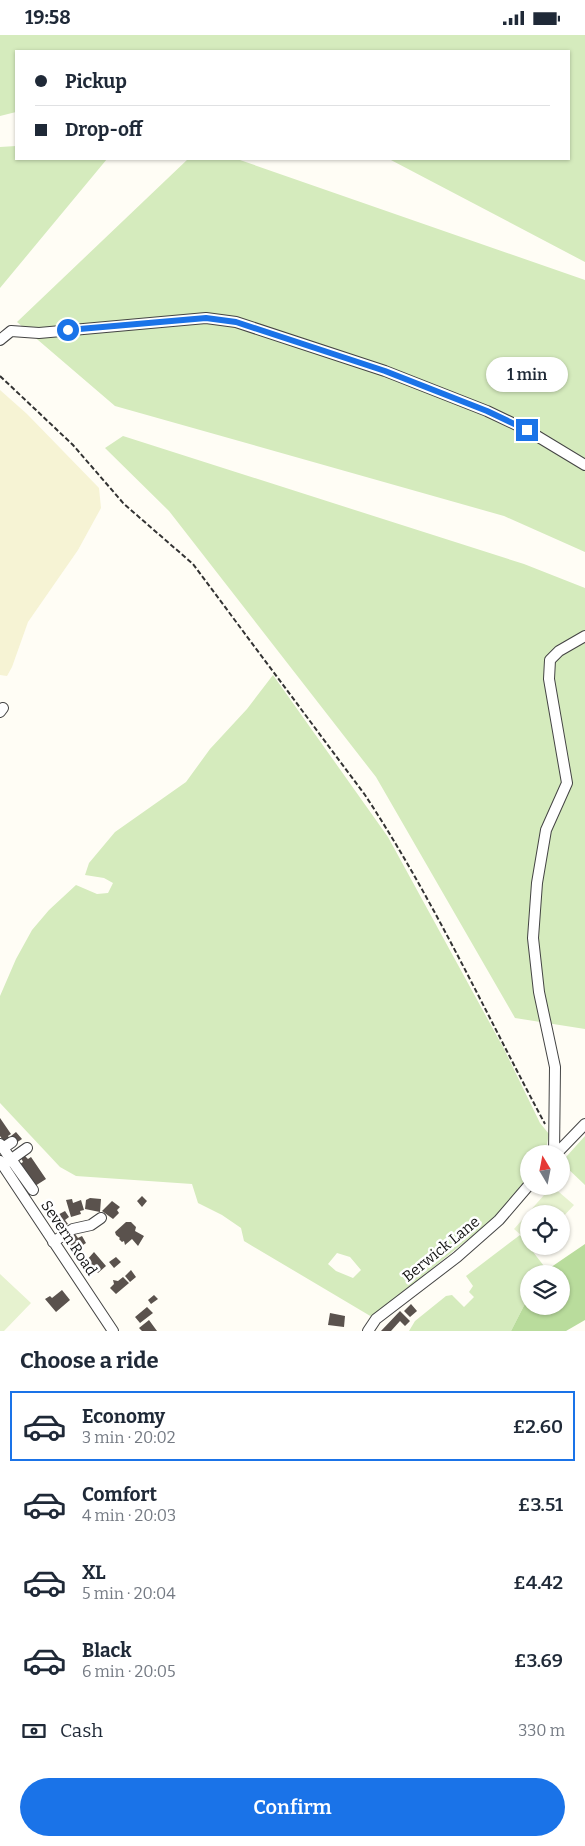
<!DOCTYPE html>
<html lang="en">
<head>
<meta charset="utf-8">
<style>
  :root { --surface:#fff; --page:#f6f6f7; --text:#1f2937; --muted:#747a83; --line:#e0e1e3; --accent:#1a73e8 }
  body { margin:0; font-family:Bitter,serif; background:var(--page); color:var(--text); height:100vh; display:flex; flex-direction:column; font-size:19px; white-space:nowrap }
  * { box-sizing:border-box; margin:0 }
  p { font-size:16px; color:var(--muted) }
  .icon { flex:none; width:28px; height:28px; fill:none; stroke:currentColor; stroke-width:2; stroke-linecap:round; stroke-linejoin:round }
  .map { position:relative; height:1296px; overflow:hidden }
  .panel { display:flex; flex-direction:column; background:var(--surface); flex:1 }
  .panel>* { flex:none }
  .hud { position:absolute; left:15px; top:15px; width:555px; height:110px; border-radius:0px; box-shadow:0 1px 4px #0004; display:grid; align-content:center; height:110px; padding:0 20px; background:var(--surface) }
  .needle { width:32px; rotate:350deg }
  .buttons { position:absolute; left:520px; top:1110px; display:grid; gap:10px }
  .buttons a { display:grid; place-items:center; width:50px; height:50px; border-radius:50%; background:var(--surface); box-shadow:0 1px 4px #0004; font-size:25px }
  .end { position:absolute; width:22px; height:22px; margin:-11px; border:6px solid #1a73e8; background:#fff; box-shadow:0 0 0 2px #fff }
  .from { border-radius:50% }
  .bubble { position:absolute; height:35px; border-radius:18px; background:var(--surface); box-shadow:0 1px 4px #0004; font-size:16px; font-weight:600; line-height:35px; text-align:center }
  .hud b { display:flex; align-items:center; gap:18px; height:48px; font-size:19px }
  .hud b+b { border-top:1px solid var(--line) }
  .hud i { width:12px; height:12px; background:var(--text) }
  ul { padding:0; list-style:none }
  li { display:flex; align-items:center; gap:15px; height:70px; margin:0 10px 8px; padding:0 10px; border:2px solid transparent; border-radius:0px }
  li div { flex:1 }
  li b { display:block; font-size:19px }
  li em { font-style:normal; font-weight:600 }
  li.current { border-color:var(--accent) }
  li>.icon { width:45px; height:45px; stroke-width:1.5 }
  h2 { padding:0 20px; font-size:22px; line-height:60px }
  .pay { display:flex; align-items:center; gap:12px; height:55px; padding:0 20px; font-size:19px }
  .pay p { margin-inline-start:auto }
  .cta { display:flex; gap:10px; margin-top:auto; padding:10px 20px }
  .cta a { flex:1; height:58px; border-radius:30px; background:var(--accent); color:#fff; font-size:20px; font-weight:600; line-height:58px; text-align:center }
  .status { display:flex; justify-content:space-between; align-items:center; height:35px; padding:0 25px; background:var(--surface); direction:ltr }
  .status svg { height:14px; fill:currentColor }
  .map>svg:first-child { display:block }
  .farmland { fill:#f6f3d4 }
  .green { fill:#d5ebbd; fill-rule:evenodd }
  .forest { fill:#b9dc9c }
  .pitch { fill:#e6f2cf }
  .building { fill:#5a524d }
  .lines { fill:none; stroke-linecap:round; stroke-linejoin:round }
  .minor-casing { stroke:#444; stroke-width:12 }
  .path { stroke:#333; stroke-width:2; stroke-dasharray:5 2.5; stroke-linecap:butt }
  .minor { stroke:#fff; stroke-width:10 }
  .route { stroke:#1a73e8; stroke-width:6 }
  .labels { text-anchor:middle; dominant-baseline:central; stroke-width:5; stroke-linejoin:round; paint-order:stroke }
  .street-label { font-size:15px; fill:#111; stroke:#fff }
</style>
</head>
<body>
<div class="status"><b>19:58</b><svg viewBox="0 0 49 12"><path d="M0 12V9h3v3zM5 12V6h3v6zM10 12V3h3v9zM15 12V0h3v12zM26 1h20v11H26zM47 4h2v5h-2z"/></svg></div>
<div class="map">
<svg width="585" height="1296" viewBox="0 0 585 1296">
  <rect width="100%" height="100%" fill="#fffdf5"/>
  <path class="farmland" d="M0 355 27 379 99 453 101 473 78 515 28 587 12 632 7 641 0 640Z"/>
  <path class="green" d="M0 0H585V227L389 124H569V16H16V77L0 81Z
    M16 111V124H107L0 253V112Z
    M188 124H237L585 245V517L504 481 115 371 17 287Z
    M123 401 524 529 585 553V994L515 983 376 742 169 476 105 413Z
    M273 640 388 802 504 1014 540 1088 549 1099 545 1119H529V1144L492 1185 372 1282 244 1206 241 1193 222 1180 198 1168 192 1149 76 1141 60 1132 0 1068V961L16 924 32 895 49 875 76 850 97 859 108 858 113 848 104 843 85 840 89 828 115 797 186 747 210 714 247 674ZM337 1218 350 1222 361 1235 353 1243 336 1236 328 1229Z
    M585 1101V1150L564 1130 566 1122Z
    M520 1200 547 1235 541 1239H529V1261L511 1296H409L415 1286 446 1261 452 1260 464 1272 474 1262 469 1257 473 1251 466 1241Z"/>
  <path class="forest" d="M585 1209V1285L566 1296H511L529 1261V1271H561V1239H541Z"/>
  <path class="pitch" d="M552 1151 574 1170 561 1184V1179H529V1207L514 1194Z
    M0 1239 31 1268 4 1296H0Z"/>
  <path class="building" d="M0 1083 11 1099 8 1101 10 1104 5 1108 0 1101Z
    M16 1097 22 1104 16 1108 11 1101Z
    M25 1121 28 1124 31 1122 46 1144 35 1151 20 1129 23 1127 21 1123Z
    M142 1161 147 1166 142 1172 137 1166Z
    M90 1163 101 1164 100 1177 85 1174 86 1165Z
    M72 1164 73 1168 81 1165 84 1175 80 1176 81 1179 71 1182 66 1165Z
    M112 1166 120 1172 117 1175 119 1178 113 1184 102 1176Z
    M65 1176 69 1182 65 1185 68 1189 59 1194 52 1183Z
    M126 1187H131L136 1192 135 1196 144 1201 138 1211 132 1204 125 1210 124 1206 122 1207 119 1204 120 1203 116 1200 115 1197Z
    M75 1199 78 1203 82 1201 86 1208 74 1216 66 1205Z
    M94 1217 106 1231 98 1238 86 1226Z
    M116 1222 121 1227 114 1233 109 1227Z
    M131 1235 136 1242 130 1247 125 1241Z
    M123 1242 129 1248 116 1259 110 1253 114 1249 113 1245 118 1246Z
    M62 1255 70 1265 56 1277 45 1264 50 1261 52 1263Z
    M154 1260 158 1264 151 1269 148 1265Z
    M411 1269 417 1276 410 1282 404 1276Z
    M147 1272 153 1278 140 1288 135 1282Z
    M400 1276 410 1286 405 1291 400 1286 391 1296H381Z
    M330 1278 345 1281 344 1292 328 1290Z
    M149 1285 157 1296H142L139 1293Z"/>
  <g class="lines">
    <defs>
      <path id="minor" d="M0 305 11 296 39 298 206 283 236 287 385 336 487 376 527 395 585 430
        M0 677 3 673
        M0 1109 33 1155
        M3 1113 12 1107
        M554 1119 555 1032 539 957 533 903 537 848 546 795 567 748 549 644 550 625 559 616 585 601
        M556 1119 585 1089
        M0 1126 113 1296
        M6 1128 27 1113
        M53 1207 73 1194 91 1190 101 1183
        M368 1296 376 1284 457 1222 499 1185 529 1150"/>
    </defs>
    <use href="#minor" class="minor-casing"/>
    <path class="path" d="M0 341 73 410 124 469 193 529 365 760C433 863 486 979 545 1089"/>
    <use href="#minor" class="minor"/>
  </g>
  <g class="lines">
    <path class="route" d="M68 295 206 283 236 287 385 336 487 376 527 395"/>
  </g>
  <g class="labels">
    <g class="street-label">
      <text transform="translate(69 1203) rotate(56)">Severn Road</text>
      <text transform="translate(441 1214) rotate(-39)">Berwick Lane</text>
    </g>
  </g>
</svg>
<div class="buttons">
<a><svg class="needle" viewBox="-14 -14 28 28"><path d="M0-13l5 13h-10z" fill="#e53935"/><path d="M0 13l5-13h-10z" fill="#747a83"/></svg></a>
<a><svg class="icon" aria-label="locate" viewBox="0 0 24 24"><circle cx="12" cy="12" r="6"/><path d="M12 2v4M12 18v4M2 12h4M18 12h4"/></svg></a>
<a><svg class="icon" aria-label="layers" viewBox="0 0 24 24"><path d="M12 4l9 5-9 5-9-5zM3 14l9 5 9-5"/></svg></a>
</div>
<i class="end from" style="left:68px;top:295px"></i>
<i class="end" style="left:527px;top:395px"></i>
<div class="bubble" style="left:486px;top:322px;width:82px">1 min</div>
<div class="hud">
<b><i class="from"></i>Pickup</b>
<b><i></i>Drop-off</b>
</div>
</div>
<section class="panel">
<h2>Choose a ride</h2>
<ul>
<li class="current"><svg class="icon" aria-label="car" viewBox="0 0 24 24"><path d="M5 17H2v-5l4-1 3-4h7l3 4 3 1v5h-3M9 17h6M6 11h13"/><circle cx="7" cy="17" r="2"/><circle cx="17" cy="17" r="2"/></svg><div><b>Economy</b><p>3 min · 20:02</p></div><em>£2.60</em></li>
<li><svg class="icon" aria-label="car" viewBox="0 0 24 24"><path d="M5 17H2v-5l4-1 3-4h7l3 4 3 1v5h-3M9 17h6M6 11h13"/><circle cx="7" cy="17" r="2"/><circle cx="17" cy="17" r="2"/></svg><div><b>Comfort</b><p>4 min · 20:03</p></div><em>£3.51</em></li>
<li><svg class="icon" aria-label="car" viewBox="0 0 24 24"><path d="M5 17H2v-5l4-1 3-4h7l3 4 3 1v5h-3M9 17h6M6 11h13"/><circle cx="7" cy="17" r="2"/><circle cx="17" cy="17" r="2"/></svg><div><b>XL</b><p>5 min · 20:04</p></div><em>£4.42</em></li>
<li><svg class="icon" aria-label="car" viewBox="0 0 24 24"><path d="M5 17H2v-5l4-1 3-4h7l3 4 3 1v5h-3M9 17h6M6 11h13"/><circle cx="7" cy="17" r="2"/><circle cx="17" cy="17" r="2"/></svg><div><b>Black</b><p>6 min · 20:05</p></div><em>£3.69</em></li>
</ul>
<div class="pay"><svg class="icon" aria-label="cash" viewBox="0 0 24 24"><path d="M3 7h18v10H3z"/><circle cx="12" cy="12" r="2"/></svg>Cash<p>330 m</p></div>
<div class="cta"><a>Confirm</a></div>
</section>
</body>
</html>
